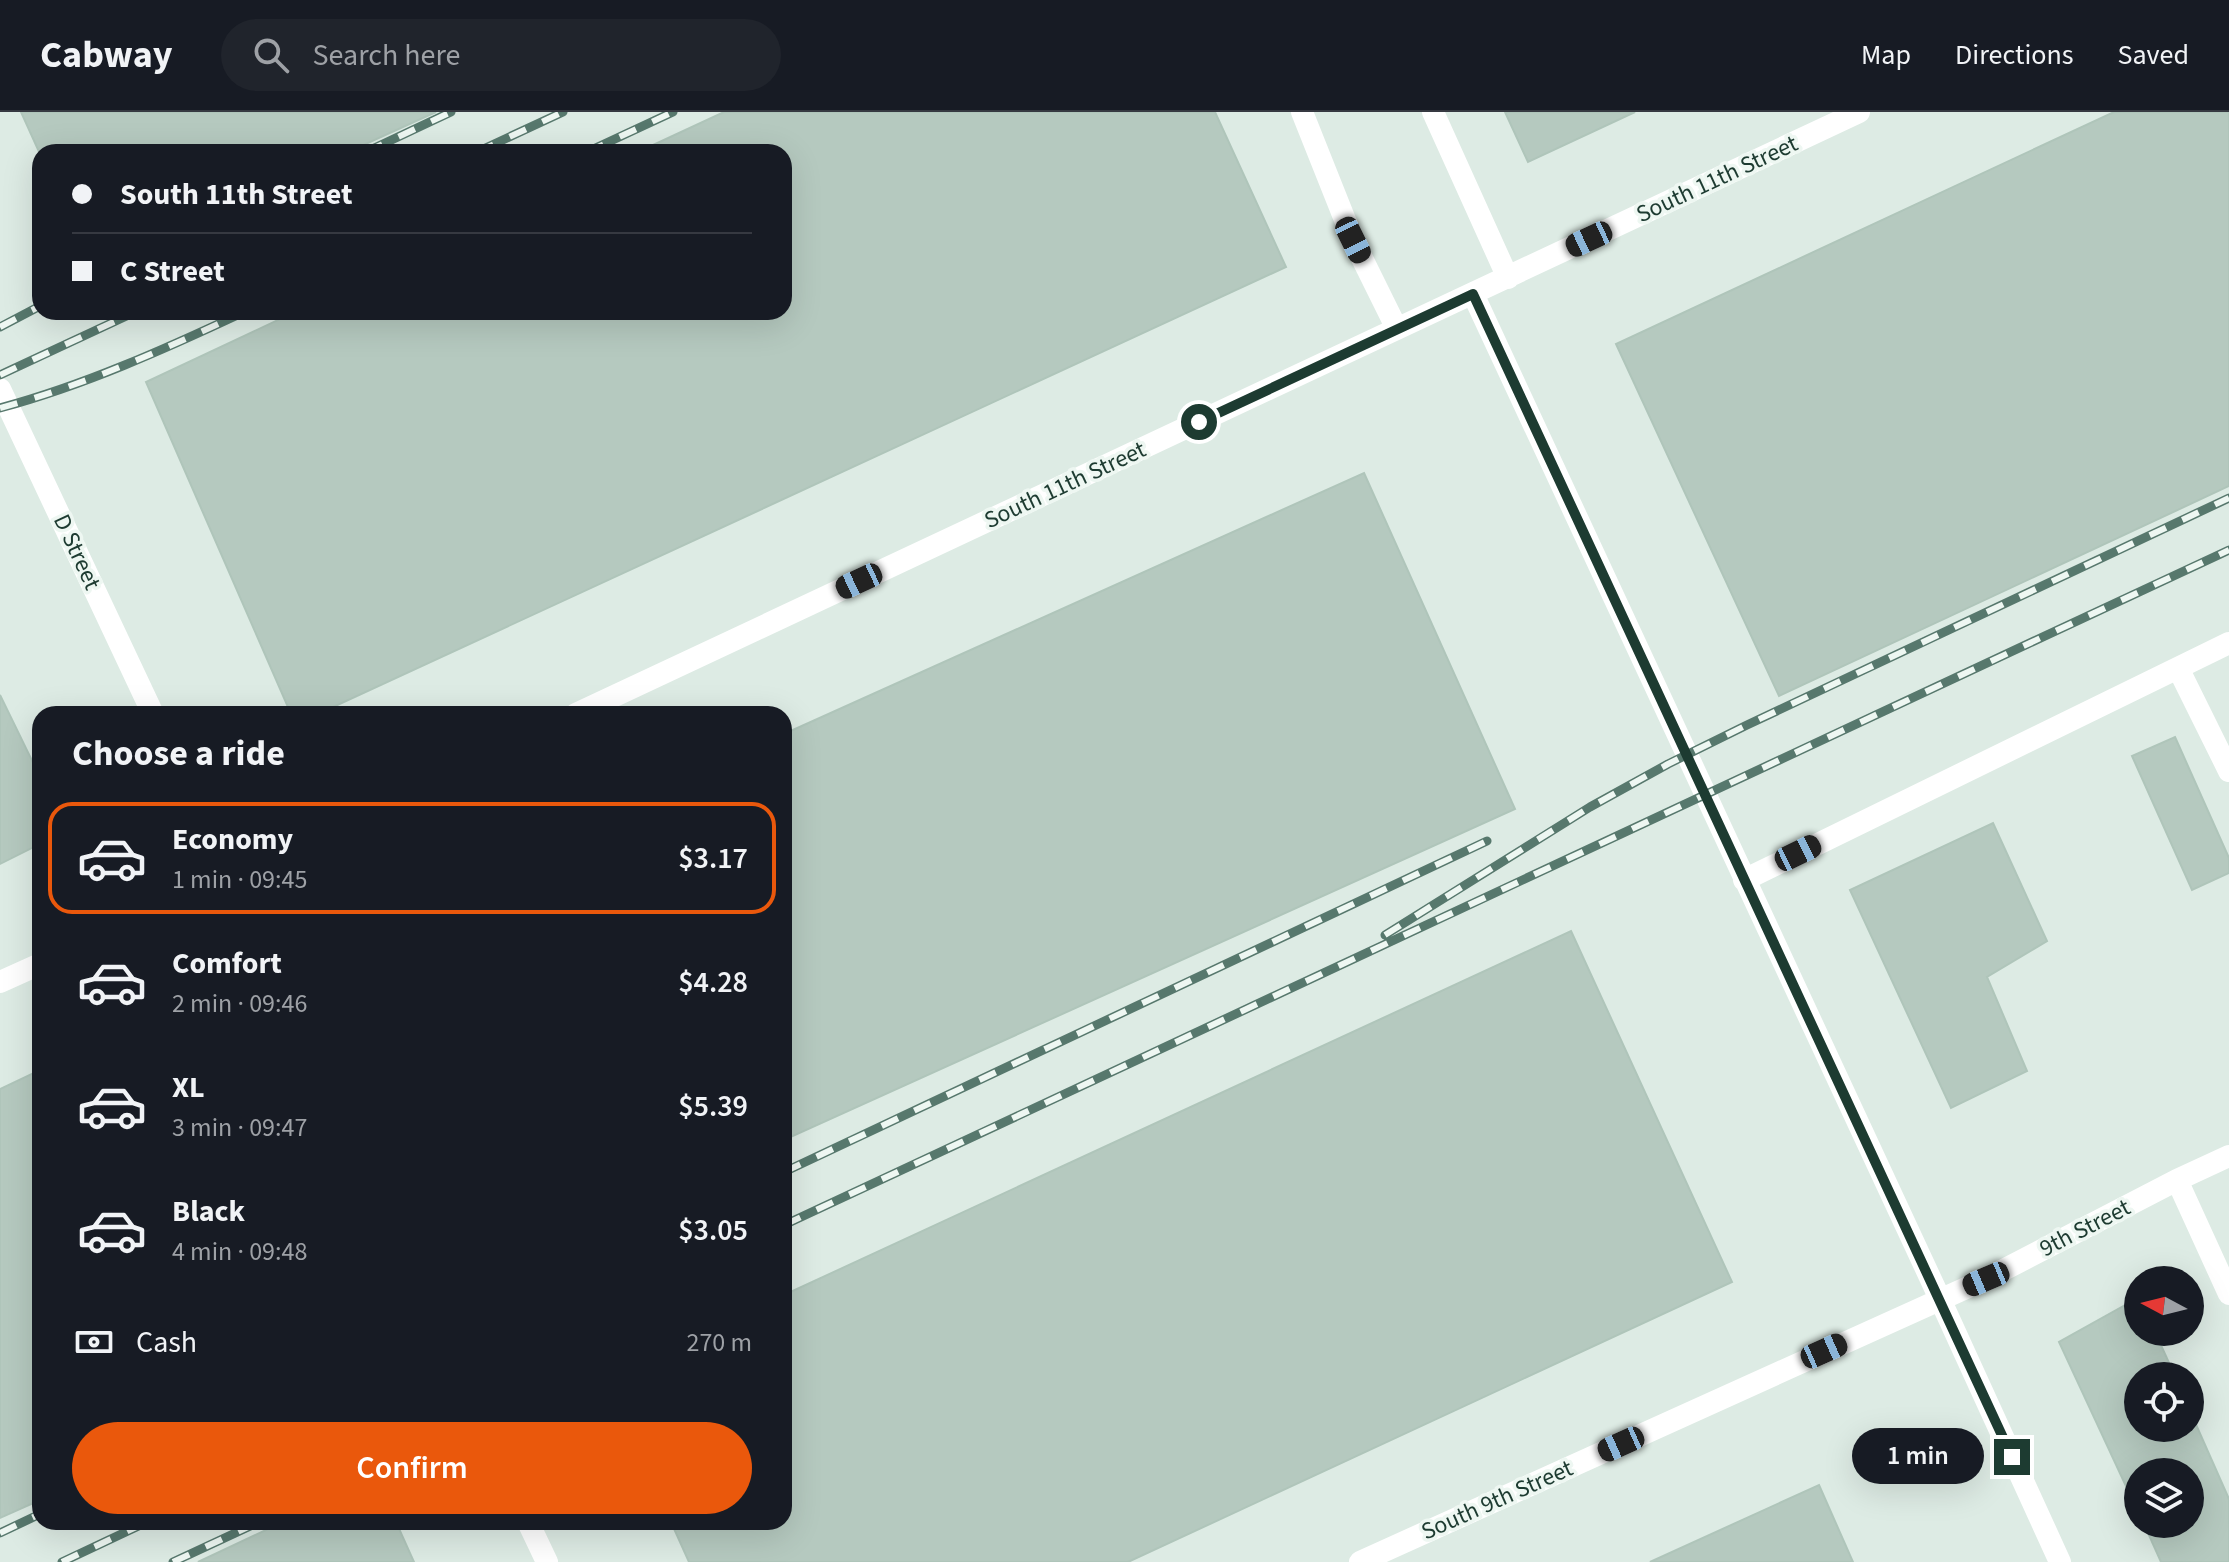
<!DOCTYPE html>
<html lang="en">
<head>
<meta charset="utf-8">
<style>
  :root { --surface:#171b24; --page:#20242c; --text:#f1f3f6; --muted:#9ea1a6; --line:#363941; --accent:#ea580c }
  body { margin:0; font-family:"Source Sans 3",sans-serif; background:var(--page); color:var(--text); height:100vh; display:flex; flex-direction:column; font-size:30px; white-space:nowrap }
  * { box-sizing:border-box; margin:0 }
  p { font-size:26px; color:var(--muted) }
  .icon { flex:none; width:44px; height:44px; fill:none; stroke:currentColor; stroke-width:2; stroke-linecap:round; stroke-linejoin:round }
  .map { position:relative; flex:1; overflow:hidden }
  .sheet { position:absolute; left:32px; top:594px; width:760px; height:824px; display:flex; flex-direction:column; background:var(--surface); border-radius:24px; box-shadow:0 8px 32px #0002 }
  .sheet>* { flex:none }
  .top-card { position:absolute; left:32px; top:32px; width:760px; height:176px; border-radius:24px; box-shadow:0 8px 32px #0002; display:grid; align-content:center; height:176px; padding:0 40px; background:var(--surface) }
  .needle { width:52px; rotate:277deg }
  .tools { position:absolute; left:2124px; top:1154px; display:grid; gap:16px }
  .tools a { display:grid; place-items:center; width:80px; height:80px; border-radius:50%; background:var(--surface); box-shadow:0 8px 32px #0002; font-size:40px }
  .end { position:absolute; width:36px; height:36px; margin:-18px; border:10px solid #1d3b31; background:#fff; box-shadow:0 0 0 4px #fff }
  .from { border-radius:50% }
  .bubble { position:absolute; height:56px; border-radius:28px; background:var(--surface); box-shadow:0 8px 32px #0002; font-size:26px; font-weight:600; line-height:56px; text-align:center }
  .car { position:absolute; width:24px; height:48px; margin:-24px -12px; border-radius:10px; box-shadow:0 0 6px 2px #0007; background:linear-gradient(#222 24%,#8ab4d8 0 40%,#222 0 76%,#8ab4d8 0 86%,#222 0) }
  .top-card b { display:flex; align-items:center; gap:28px; height:76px; font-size:30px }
  .top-card b+b { border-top:2px solid var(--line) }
  .top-card i { width:20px; height:20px; background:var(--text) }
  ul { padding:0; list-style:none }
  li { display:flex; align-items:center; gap:24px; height:112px; margin:0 16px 12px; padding:0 24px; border:4px solid transparent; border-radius:24px }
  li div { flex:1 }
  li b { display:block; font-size:30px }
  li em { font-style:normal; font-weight:600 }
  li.current { border-color:var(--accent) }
  li>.icon { width:72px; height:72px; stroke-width:1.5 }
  h2 { padding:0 40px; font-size:36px; line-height:96px }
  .pay { display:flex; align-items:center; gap:20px; height:88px; padding:0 40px; font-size:30px }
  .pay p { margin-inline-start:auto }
  .button { display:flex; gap:16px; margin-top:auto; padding:16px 40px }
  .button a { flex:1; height:92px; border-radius:48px; background:var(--accent); color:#fff; font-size:32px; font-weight:600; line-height:92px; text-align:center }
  header { display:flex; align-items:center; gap:48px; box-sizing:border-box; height:112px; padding:0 40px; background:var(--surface); border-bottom:2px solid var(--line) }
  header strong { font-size:38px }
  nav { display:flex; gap:44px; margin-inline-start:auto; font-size:28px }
  .search { width:560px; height:72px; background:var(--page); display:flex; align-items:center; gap:20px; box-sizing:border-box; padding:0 28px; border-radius:44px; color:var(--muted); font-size:30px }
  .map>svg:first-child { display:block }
  .building { fill:#b5c9bf; stroke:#afc5ba; stroke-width:2 }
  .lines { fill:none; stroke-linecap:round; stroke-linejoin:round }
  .lane { stroke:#fff; stroke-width:22 }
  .rail-casing { stroke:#57786d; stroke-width:9 }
  .rail { stroke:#eef7f2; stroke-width:6; stroke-dasharray:18; stroke-linecap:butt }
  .route { stroke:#1d3b31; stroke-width:10 }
  .labels { text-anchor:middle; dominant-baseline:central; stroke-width:7; stroke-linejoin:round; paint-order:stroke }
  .street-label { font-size:24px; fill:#1d3b31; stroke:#eef7f2 }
</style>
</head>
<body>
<header>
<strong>Cabway</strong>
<div class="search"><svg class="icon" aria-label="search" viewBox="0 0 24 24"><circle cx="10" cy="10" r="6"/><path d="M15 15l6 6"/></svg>Search here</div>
<nav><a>Map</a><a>Directions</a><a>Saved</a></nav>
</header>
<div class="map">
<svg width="2229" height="1450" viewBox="0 0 2229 1450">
  <rect width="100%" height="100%" fill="#ddebe4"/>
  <path class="building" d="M21 0H436L348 40 40 42Z
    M724 0H1215L1286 155 318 602H291L146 270 295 200H784V40H638Z
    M1505 0H1635L1528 50Z
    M2114 0H2229V374L1779 584 1616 232Z
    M1364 361 1515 697 784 1028V622Z
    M0 583 40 665V732L0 752Z
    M2175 625 2229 746V761L2192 778 2132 644Z
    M1993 711 2047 829 1987 865 2027 959 1951 996 1850 778Z
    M1571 819 1732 1170 1128 1450H689L671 1410H784V1183Z
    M40 958V1388L0 1406V977Z
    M2138 1186V1220H2155L2175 1264H2138V1316H2190V1299L2229 1387V1450H2161L2144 1412H2190V1360H2138V1400L2059 1230Z
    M1819 1373 1853 1450H1650Z
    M283 1410H396L414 1450H198Z"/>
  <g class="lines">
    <path class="lane" d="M1302 0 1353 128 1397 217
      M1433 0 1508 166
      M1473 182 1940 1187 2060 1450
      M0 277 153 602
      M2178 556 2229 659
      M576 602 1859 0
      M1744 768 2229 531
      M0 870 40 852
      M2177 1068 2229 1182
      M528 1410 547 1450
      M1360 1450 1986 1167 2177 1068 2229 1044"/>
    <defs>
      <path id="rail" d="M366 40 451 0
        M477 40 563 0
        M587 40 673 0
        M0 215 40 194
        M0 263 135 200
        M0 296C85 273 165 237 244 200
        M1385 823 1590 695 1668 652 1747 613 2229 386
        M784 1060 1487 729
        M784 1113 2229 438
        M0 1421 40 1402
        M62 1450 147 1410
        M173 1450 259 1410"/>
    </defs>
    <use href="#rail" class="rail-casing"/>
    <use href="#rail" class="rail"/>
  </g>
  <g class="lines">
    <path class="route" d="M1199 310 1473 182 2012 1345"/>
  </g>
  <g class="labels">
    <g class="street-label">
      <text transform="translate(1717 67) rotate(-25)">South 11th Street</text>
      <text transform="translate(1065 373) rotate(-25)">South 11th Street</text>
      <text transform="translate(77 440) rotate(65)">D Street</text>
      <text transform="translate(2085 1116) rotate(-27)">9th Street</text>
      <text transform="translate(1497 1388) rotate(-24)">South 9th Street</text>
    </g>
  </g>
</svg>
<div class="tools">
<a><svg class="needle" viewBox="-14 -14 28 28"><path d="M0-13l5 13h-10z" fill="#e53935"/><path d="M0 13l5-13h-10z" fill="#9ea1a6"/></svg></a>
<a><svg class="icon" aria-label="locate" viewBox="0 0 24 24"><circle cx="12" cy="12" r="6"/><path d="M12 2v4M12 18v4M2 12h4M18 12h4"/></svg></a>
<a><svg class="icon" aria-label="layers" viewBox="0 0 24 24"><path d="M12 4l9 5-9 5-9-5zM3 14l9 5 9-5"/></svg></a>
</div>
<i class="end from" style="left:1199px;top:310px"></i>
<i class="end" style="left:2012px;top:1345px"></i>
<div class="bubble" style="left:1852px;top:1316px;width:132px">1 min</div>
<i class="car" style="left:1589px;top:127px;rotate:245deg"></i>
<i class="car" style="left:1353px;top:128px;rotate:154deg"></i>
<i class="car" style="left:859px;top:469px;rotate:245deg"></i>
<i class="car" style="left:1798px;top:741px;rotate:64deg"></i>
<i class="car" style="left:1986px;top:1167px;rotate:247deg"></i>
<i class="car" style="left:1824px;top:1239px;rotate:66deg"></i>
<i class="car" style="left:1621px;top:1332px;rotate:246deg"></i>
<div class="top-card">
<b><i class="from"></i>South 11th Street</b>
<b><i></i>C Street</b>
</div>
<section class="sheet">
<h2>Choose a ride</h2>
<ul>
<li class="current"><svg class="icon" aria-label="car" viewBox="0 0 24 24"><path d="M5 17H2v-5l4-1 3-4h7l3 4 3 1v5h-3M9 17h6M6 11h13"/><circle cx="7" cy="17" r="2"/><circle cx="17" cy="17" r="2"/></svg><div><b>Economy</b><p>1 min · 09:45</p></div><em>$3.17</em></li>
<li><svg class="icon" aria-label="car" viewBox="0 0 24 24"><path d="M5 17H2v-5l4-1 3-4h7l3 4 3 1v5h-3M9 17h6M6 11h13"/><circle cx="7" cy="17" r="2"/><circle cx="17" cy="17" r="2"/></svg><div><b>Comfort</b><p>2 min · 09:46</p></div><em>$4.28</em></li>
<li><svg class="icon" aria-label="car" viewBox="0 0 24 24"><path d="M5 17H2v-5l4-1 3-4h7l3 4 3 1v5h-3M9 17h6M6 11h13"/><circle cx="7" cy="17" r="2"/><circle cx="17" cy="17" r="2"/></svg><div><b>XL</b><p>3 min · 09:47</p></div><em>$5.39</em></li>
<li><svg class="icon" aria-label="car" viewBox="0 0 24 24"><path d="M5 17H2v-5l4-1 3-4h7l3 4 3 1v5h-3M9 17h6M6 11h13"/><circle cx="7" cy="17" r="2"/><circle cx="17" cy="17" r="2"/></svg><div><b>Black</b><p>4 min · 09:48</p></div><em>$3.05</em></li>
</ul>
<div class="pay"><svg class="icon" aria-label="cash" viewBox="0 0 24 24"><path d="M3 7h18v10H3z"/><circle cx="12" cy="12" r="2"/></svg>Cash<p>270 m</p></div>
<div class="button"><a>Confirm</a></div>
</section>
</div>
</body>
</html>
